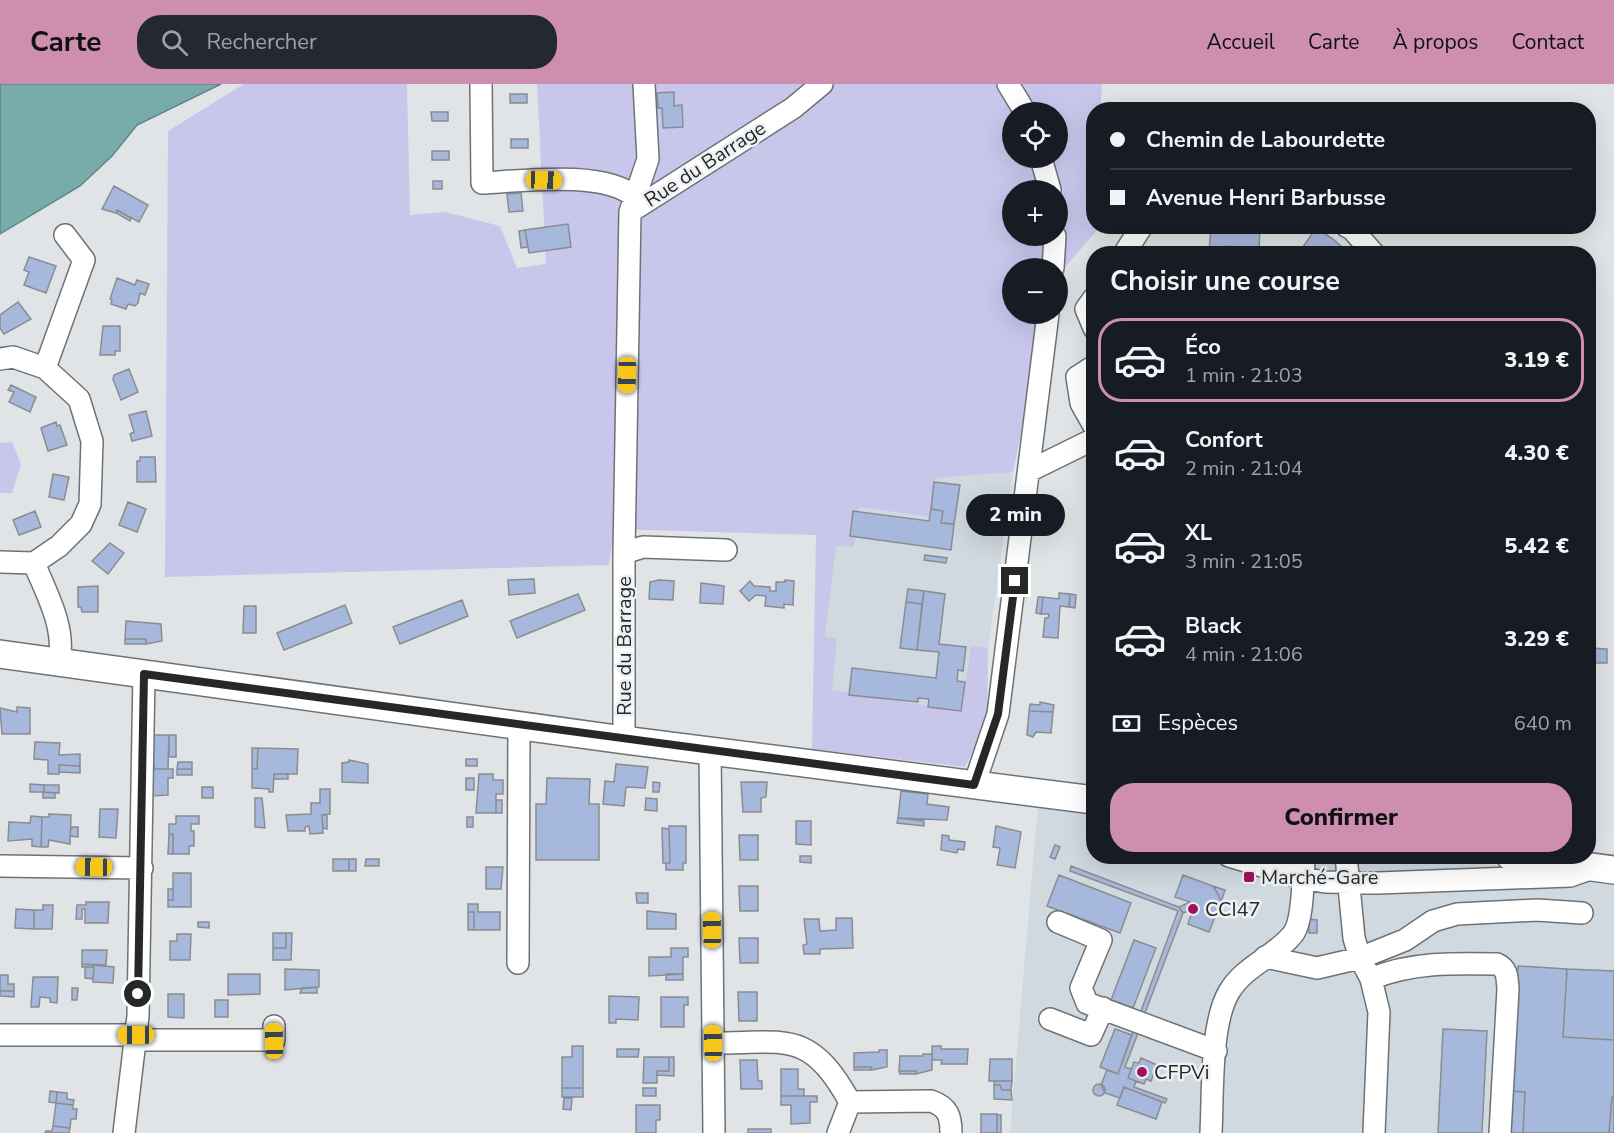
<!DOCTYPE html>
<html lang="fr">
<head>
<meta charset="utf-8">
<style>
  :root { --surface:#171b24; --page:#242831; --text:#f1f3f6; --muted:#9ea1a6; --line:#363941; --accent:#cd8eaf }
  body { margin:0; font-family:"Nunito Sans",sans-serif; background:var(--page); color:var(--text); height:100vh; display:flex; flex-direction:column; font-size:22px; white-space:nowrap }
  * { box-sizing:border-box; margin:0 }
  p { font-size:20px; color:var(--muted) }
  .icon { flex:none; width:33px; height:33px; fill:none; stroke:currentColor; stroke-width:2; stroke-linecap:round; stroke-linejoin:round }
  .map { position:relative; flex:1; overflow:hidden }
  .panel { position:absolute; left:1086px; top:162px; width:510px; height:618px; display:flex; flex-direction:column; background:var(--surface); border-radius:24px; box-shadow:0 6px 24px #0002 }
  .panel>* { flex:none }
  .banner { position:absolute; left:1086px; top:18px; width:510px; height:132px; border-radius:24px; box-shadow:0 6px 24px #0002; display:grid; align-content:center; height:132px; padding:0 24px; background:var(--surface) }
  .buttons { position:absolute; left:1002px; top:18px; display:grid; gap:12px }
  .buttons a { display:grid; place-items:center; width:66px; height:66px; border-radius:50%; background:var(--surface); box-shadow:0 6px 24px #0002; font-size:30px }
  .end { position:absolute; width:27px; height:27px; margin:-14px; border:8px solid #262828; background:#fff; box-shadow:0 0 0 3px #fff }
  .from { border-radius:50% }
  .bubble { position:absolute; height:42px; border-radius:21px; background:var(--surface); box-shadow:0 6px 24px #0002; font-size:20px; font-weight:800; line-height:42px; text-align:center }
  .car { position:absolute; width:18px; height:36px; margin:-18px -9px; border-radius:8px; box-shadow:0 0 4px 2px #0007; background:linear-gradient(#f5c518 24%,#345 0 40%,#f5c518 0 76%,#345 0 86%,#f5c518 0) }
  .banner b { display:flex; align-items:center; gap:21px; height:57px; font-size:22px }
  .banner b+b { border-top:2px solid var(--line) }
  .banner i { width:15px; height:15px; background:var(--text) }
  ul { padding:0; list-style:none }
  li { display:flex; align-items:center; gap:18px; height:84px; margin:0 12px 9px; padding:0 12px; border:3px solid transparent; border-radius:24px }
  li div { flex:1 }
  li b { display:block; font-size:22px }
  li em { font-style:normal; font-weight:800 }
  li.selected { border-color:var(--accent) }
  li>.icon { width:54px; height:54px; stroke-width:1.5 }
  h2 { padding:0 24px; font-size:27px; line-height:72px }
  .pay { display:flex; align-items:center; gap:15px; height:66px; padding:0 24px; font-size:22px }
  .pay p { margin-inline-start:auto }
  .action { display:flex; gap:12px; margin-top:auto; padding:12px 24px }
  .action a { flex:1; height:69px; border-radius:24px; background:var(--accent); color:#111; font-size:24px; font-weight:800; line-height:69px; text-align:center }
  header { display:flex; align-items:center; gap:36px; box-sizing:border-box; height:84px; padding:0 30px; background:var(--accent); color:#111 }
  header strong { font-size:28px }
  nav { display:flex; gap:33px; margin-inline-start:auto; font-size:21px }
  .search { width:420px; height:54px; background:var(--page); display:flex; align-items:center; gap:15px; box-sizing:border-box; padding:0 21px; border-radius:24px; color:var(--muted); font-size:22px }
  .map>svg:first-child { display:block }
  .built { fill:#d0d9e0 }
  .green { fill:#c8c6eb; fill-rule:evenodd }
  .water { fill:#78acab; stroke:#5f8484; stroke-width:1.5 }
  .building { fill:#a7b8dd; stroke:#8b8c8f; stroke-width:1.5 }
  .lines { fill:none; stroke-linecap:round; stroke-linejoin:round }
  .minor-casing { stroke:#6f7274; stroke-width:24 }
  .major-casing { stroke:#6f7274; stroke-width:30 }
  .minor { stroke:#fff; stroke-width:21 }
  .major { stroke:#fff; stroke-width:27 }
  .route { stroke:#262828; stroke-width:8 }
  .poi-dot { fill:#a11259; stroke:#eef1f3; stroke-width:2 }
  .labels { text-anchor:middle; dominant-baseline:central; stroke-width:5; stroke-linejoin:round; paint-order:stroke }
  .street-label { font-size:20px; fill:#262828; stroke:#eef1f3 }
  .poi-label { font-size:20px; fill:#262828; stroke:#eef1f3; text-anchor:start }
</style>
</head>
<body>
<header>
<strong>Carte</strong>
<div class="search"><svg class="icon" aria-label="search" viewBox="0 0 24 24"><circle cx="10" cy="10" r="6"/><path d="M15 15l6 6"/></svg>Rechercher</div>
<nav><a>Accueil</a><a>Carte</a><a>À propos</a><a>Contact</a></nav>
</header>
<div class="map">
<svg width="1614" height="1049" viewBox="0 0 1614 1049">
  <rect width="100%" height="100%" fill="#e1e4e6"/>
  <path class="built" d="M971 388H1013L988 564 971 562 961 627 831 606 837 554 825 552 836 462 854 463 859 423 929 433 935 394Z
    M1038 720 1093 728 1094 772H1424L1614 798V1049H1010Z"/>
  <path class="green" d="M244 0H407L410 131 445 128 500 142 517 184 546 180 537 0H1102L1101 19 1105 25 1094 26V142L1100 143 1058 191V184H1012V230H1045L1013 388 935 394 930 433 859 423 854 463 836 462 825 552 837 554 832 606 961 627 971 562 988 564 987 640 965 683 812 665 816 451 614 445 609 481 165 493 168 47ZM1012 28H1058V74H1012ZM1012 106H1058V152H1012Z
    M12 358 21 380 12 409H0V359Z"/>
  <path class="water" d="M0 0H221L137 41 112 72 80 102 0 150Z"/>
  <path class="building" d="M674 8V22L682 21 683 43 663 44 662 24H658L657 9Z
    M510 10H527V19H510Z
    M431 28H448V37H432Z
    M511 55H528V64H511Z
    M432 67H449V76H432Z
    M433 97H442V105H433Z
    M114 102 148 121 139 138 117 126 116 129 102 125Z
    M521 109 523 127 509 128 507 110Z
    M117 126 131 134 130 137 116 129Z
    M568 140 571 163 529 169 525 146Z
    M1211 142H1260L1259 170H1242V163L1226 162V170L1209 169Z
    M1316 144 1333 155 1350 170H1298Z
    M525 146 528 163 521 164 519 147Z
    M29 173 56 182 46 209 24 201 29 188 24 186Z
    M117 194 135 201 137 196 149 200 145 211 140 209 138 219 135 222 128 220 126 225 111 220 112 216 110 215Z
    M18 218 31 235 4 250 0 244V231Z
    M103 242H120V267H115V271H100Z
    M129 285 138 308 121 316 113 295 114 291Z
    M11 301 36 313 30 328 9 318 14 308 8 306Z
    M146 327 152 352 132 357 130 350 134 348 129 331Z
    M56 338 57 342 60 341 67 361 48 367 41 344Z
    M140 373H155L156 398H137V377H140Z
    M53 390 69 393 64 416 49 413Z
    M934 398 960 401 954 440 941 439 943 427 931 425Z
    M128 418 146 425 137 448 119 441Z
    M931 425 943 427 941 439 954 440 951 466 850 452 853 427 929 437Z
    M35 427 41 443 19 451 13 436Z
    M110 459 124 469 108 490 92 477Z
    M925 471 947 474 946 479 924 476Z
    M534 495 535 509 509 511 508 496Z
    M659 496 674 497 673 516 649 515 650 498Z
    M785 496 794 497 793 521 784 520V524L765 522 766 512 756 511 749 517 740 507 750 497 754 502 770 503V507H776V498H785Z
    M701 499 724 502 723 520 700 519Z
    M98 502V528H82L81 523H78V503Z
    M908 505 924 507 922 520 906 518Z
    M924 507 945 510 939 560 966 563 963 587 958 586 957 597 965 598 961 627 928 623 929 615 918 614V618L849 611 852 584 936 594 939 568 917 566Z
    M1059 509 1070 510 1069 523 1060 522 1058 554 1043 553 1045 534H1048L1049 530H1041L1043 513 1059 515Z
    M578 510 585 526 517 554 510 537Z
    M1070 510 1076 511 1075 524 1069 523Z
    M1038 513H1043L1041 530 1036 529Z
    M462 516 468 532 400 560 393 543Z
    M906 518 922 520 917 566 900 564Z
    M345 521 352 539 284 566 277 549Z
    M244 522H256V549H243Z
    M126 537 161 540 162 557 146 560V555H125Z
    M125 555H146V560H125Z
    M1590 564 1607 565V579H1590Z
    M1040 618 1054 621 1053 628 1029 627 1030 620 1040 621Z
    M17 623 30 624V650H2L0 624 17 628Z
    M1029 627 1053 628 1051 649 1036 648 1033 653 1027 651Z
    M151 651H169L168 685H154Z
    M169 651H176V673H169Z
    M35 658 60 659 59 671 80 670V682L59 681V690H48V676L34 675Z
    M252 664H258L257 685H252Z
    M258 664 298 665 297 690H274L273 708H269V705L252 704V685H257Z
    M466 675H477V682H466Z
    M349 676 368 680V699L342 698V679L349 678Z
    M178 678H192V685H177Z
    M616 680 648 683 645 704 626 703 624 722 603 720 605 697 614 698Z
    M59 681 80 682V689L59 688Z
    M151 685H173V694H168V711L151 712Z
    M177 685H192V691H177Z
    M274 690H288V695H274Z
    M479 690H493V696H503V710H496V729H476Z
    M466 694H474V706H466Z
    M547 694 590 695 589 720H599V776H536V720H546Z
    M653 698 660 699 659 708H653Z
    M741 698H767L766 713 761 714V728H743Z
    M30 700 44 701V708H30Z
    M44 701H59V709L44 708Z
    M202 703H213V714H202Z
    M320 705H330V730L322 731 323 749 310 750 309 742 305 743V747H288L286 731 311 730V719H320Z
    M901 707 928 710 927 720 949 723 947 736 898 734Z
    M43 708 55 709V714H43Z
    M255 714H262L265 744 255 743Z
    M646 714 657 715V727L645 726Z
    M496 716H502V729H496Z
    M100 725H118L116 754 99 753Z
    M49 730 71 731 70 760 49 756 48 763H41L42 733H49Z
    M322 731H327V745L323 744Z
    M31 732 42 733 41 763 32 762V755L8 757 9 738 30 739Z
    M176 732H199V740H191V747H194V762H189V770H173V750H169V740H176Z
    M467 733H473V743H467Z
    M898 734 924 737V742L897 739Z
    M796 737H811V761L796 760Z
    M669 742H686V779H683V786H666V779H670Z
    M996 742 1021 748 1015 784 997 781 1000 764 993 763Z
    M71 743H78V753L70 752Z
    M662 744 669 745 670 779H663Z
    M169 750H173V770H168Z
    M739 751H758V776H740Z
    M942 751 949 752V756L965 758 964 766 958 765 957 769 941 766Z
    M1055 761 1060 763 1055 775 1050 773Z
    M800 772H811V779L800 778Z
    M333 775H349V787H333Z
    M349 775H356V787H349Z
    M366 775H379V782H365Z
    M1071 782 1179 823 1183 829 1145 929 1141 927 1178 827 1070 787Z
    M486 783H503L501 805H486Z
    M173 789H191V823H168V816H173Z
    M1059 791 1131 819 1120 849 1047 822Z
    M1183 791 1213 802 1218 810 1221 818 1209 848 1188 840 1193 825 1190 818 1175 813Z
    M739 802H758V827H740Z
    M1213 802 1225 806 1221 818 1218 810Z
    M168 805H173V816H168Z
    M636 809H648V819H637Z
    M86 818H109L108 839H85V825H82V835H76L77 821H86Z
    M1190 818 1193 825 1183 829 1179 823Z
    M468 820H478V828H500V846H474V828H468Z
    M43 821H53L52 845H34V826H43Z
    M16 825 34 826V845L15 844Z
    M647 827 676 830V845H647Z
    M468 828H474V846H468Z
    M836 834H852L853 864 820 865V870H804L803 861 807 860 804 835H819L820 847 836 846Z
    M1309 835 1317 836V849H1309Z
    M198 838H209V844L198 843Z
    M273 849H286V864H273Z
    M286 849H292L291 876H273V864H286Z
    M177 850H191L190 876H170V857H177Z
    M739 854H758V879H740Z
    M1134 856 1156 864 1133 924 1111 916Z
    M671 864H688V873H683V890L649 892V873H671Z
    M82 866H107L106 881 82 880Z
    M82 880 114 883 113 899 93 898 94 883H82Z
    M1518 882 1567 885 1563 953 1614 956V1014L1612 1013 1609 1049H1523L1525 1008 1511 1007Z
    M85 883H94L93 895 85 894Z
    M285 885 319 886V903L285 906Z
    M1567 885 1614 887V956L1563 953Z
    M228 890H260V910L228 911Z
    M666 890H683V896H666Z
    M0 891H8V900H14V907H0Z
    M33 893H58L57 919 50 918V914L40 913 39 923H31Z
    M317 903V909H300L302 904Z
    M72 904H78L77 916H72Z
    M0 907H14V913L0 912Z
    M738 908H757V937H739Z
    M168 910H184V934L168 933Z
    M609 912 639 913 638 936 616 935V939H609Z
    M661 913H688V921H684V943H661Z
    M215 916H228V933H215Z
    M1115 945 1132 951 1118 990 1100 983Z
    M1443 945 1487 947 1482 1049H1438Z
    M1133 947 1138 949 1125 983 1131 985 1128 994 1136 997 1134 1003 1167 1015 1165 1019 1124 1003 1120 1014 1105 1009 1101 1001 1107 986 1118 990Z
    M572 962H583V1004H562V973H572Z
    M932 962H941V965H968L967 980H941L942 976H932Z
    M617 965H639L638 973H617Z
    M879 966H887V983L871 986V983H854V969L879 968Z
    M923 970H932V986L916 990V987H899L900 972H923Z
    M644 973H669V987H657V999H643Z
    M669 973H674V992L657 991V987H669Z
    M1141 974 1157 981 1151 997 1146 995 1144 1000 1128 994 1134 978 1139 979Z
    M990 975H1012V997H989Z
    M740 976H757L758 997H762V1005H741Z
    M854 983H871V986H854Z
    M781 985H798V1005H804V1012H781Z
    M899 987H916V990H900Z
    M994 997H1012L1011 1006H1002L1000 1001H994Z
    M1093 1006a6 6 0 1 1 12 0a6 6 0 1 1-12 0Z
    M994 1001H1000L1002 1006H1011L1012 1016 994 1015Z
    M1124 1003 1162 1018 1156 1035 1117 1021Z
    M562 1004H583V1013H562Z
    M643 1004H656V1012H643Z
    M50 1007 57 1008 56 1019 49 1018Z
    M1511 1007 1525 1008 1523 1049H1509Z
    M57 1008 67 1009V1015L74 1016 73 1021 56 1019Z
    M781 1012H817V1018H810V1039L791 1040V1021H781Z
    M1612 1013 1614 1014V1049H1609Z
    M564 1014H572L571 1026 563 1025Z
    M56 1019 73 1021V1025H77L76 1035H71L70 1044 53 1042Z
    M636 1021H660V1036H656V1049H636Z
    M981 1030H997V1049H981Z
    M997 1031H1001V1049H997Z
    M53 1042 70 1044 69 1049H45L46 1047H52Z
    M748 1045H771V1049H748Z"/>
  <g class="lines">
    <defs>
      <path id="minor" d="M481 0 482 99C522 97 604 86 635 113
        M1008 0 1025 28
        M1041 74 1050 106
        M630 128 793 24 822 0
        M1346 142 1352 145 1374 170
        M1124 170 1142 142
        M1053 184 1055 152
        M1094 214 1086 225 1094 244
        M0 275 13 273 45 284 79 315 92 357 90 420 81 440 59 462 34 479 0 478
        M1094 282 1077 293 1081 319 1094 342
        M45 284 84 176 65 151
        M1029 387 1094 355
        M624 469 643 463 726 466
        M34 479C46 509 66 543 59 577
        M624 656V469L630 128 648 75 644 0
        M710 666 714 1049
        M974 701 998 630 1048 230
        M1229 772 1302 794 1325 798 1378 799 1570 792 1587 786
        M1346 772 1354 854 1360 874 1371 895 1379 928 1374 1049
        M0 782 142 784
        M1058 838 1101 856 1081 904 1087 919 1216 967
        M1265 873 1317 884 1360 874 1405 856 1433 837 1457 830 1537 826 1582 829
        M518 879 519 641
        M1371 895C1410 878 1455 879 1497 880 1508 885 1507 894 1508 905L1500 1049
        M1050 935 1091 951 1103 924
        M0 951H136
        M135 956H274V942
        M713 959C787 959 809 945 850 1018
        M850 1018 931 1017C948 1023 951 1032 951 1049
        M124 1049 138 932 144 590
        M838 1049 850 1018
        M1211 1049C1213 1011 1210 940 1229 908 1244 882 1276 872 1293 850 1304 836 1303 790 1304 772"/>
      <path id="major" d="M0 570 624 656 1094 716
        M1510 772 1614 786"/>
    </defs>
    <use href="#minor" class="minor-casing"/>
    <use href="#major" class="major-casing"/>
    <use href="#minor" class="minor"/>
    <use href="#major" class="major"/>
  </g>
  <g class="lines">
    <path class="route" d="M138 910 144 590 974 701 998 630 1015 497"/>
  </g>
  <g class="poi-dot">
    <rect x="1243" y="787" width="12" height="12" rx="3"/>
    <circle cx="1193" cy="825" r="6"/>
    <circle cx="1142" cy="988" r="6"/>
  </g>
  <g class="labels">
    <g class="street-label">
      <text transform="translate(705 80) rotate(-33)">Rue du Barrage</text>
      <text transform="translate(624 562) rotate(-90)">Rue du Barrage</text>
    </g>
    <g class="poi-label">
      <text x="1261" y="793">Marché-Gare</text>
      <text x="1205" y="825">CCI47</text>
      <text x="1154" y="988">CFPVi</text>
    </g>
  </g>
</svg>
<div class="buttons">
<a><svg class="icon" aria-label="locate" viewBox="0 0 24 24"><circle cx="12" cy="12" r="6"/><path d="M12 2v4M12 18v4M2 12h4M18 12h4"/></svg></a>
<a>+</a>
<a>−</a>
</div>
<i class="end from" style="left:138px;top:910px"></i>
<i class="end" style="left:1015px;top:497px"></i>
<div class="bubble" style="left:966px;top:410px;width:99px">2 min</div>
<i class="car" style="left:544px;top:96px;rotate:92deg"></i>
<i class="car" style="left:627px;top:291px;rotate:181deg"></i>
<i class="car" style="left:94px;top:783px;rotate:271deg"></i>
<i class="car" style="left:712px;top:846px;rotate:359deg"></i>
<i class="car" style="left:136px;top:951px;rotate:270deg"></i>
<i class="car" style="left:274px;top:957px;rotate:359deg"></i>
<i class="car" style="left:713px;top:959px;rotate:359deg"></i>
<div class="banner">
<b><i class="from"></i>Chemin de Labourdette</b>
<b><i></i>Avenue Henri Barbusse</b>
</div>
<section class="panel">
<h2>Choisir une course</h2>
<ul>
<li class="selected"><svg class="icon" aria-label="car" viewBox="0 0 24 24"><path d="M5 17H2v-5l4-1 3-4h7l3 4 3 1v5h-3M9 17h6M6 11h13"/><circle cx="7" cy="17" r="2"/><circle cx="17" cy="17" r="2"/></svg><div><b>Éco</b><p>1 min · 21:03</p></div><em>3.19 €</em></li>
<li><svg class="icon" aria-label="car" viewBox="0 0 24 24"><path d="M5 17H2v-5l4-1 3-4h7l3 4 3 1v5h-3M9 17h6M6 11h13"/><circle cx="7" cy="17" r="2"/><circle cx="17" cy="17" r="2"/></svg><div><b>Confort</b><p>2 min · 21:04</p></div><em>4.30 €</em></li>
<li><svg class="icon" aria-label="car" viewBox="0 0 24 24"><path d="M5 17H2v-5l4-1 3-4h7l3 4 3 1v5h-3M9 17h6M6 11h13"/><circle cx="7" cy="17" r="2"/><circle cx="17" cy="17" r="2"/></svg><div><b>XL</b><p>3 min · 21:05</p></div><em>5.42 €</em></li>
<li><svg class="icon" aria-label="car" viewBox="0 0 24 24"><path d="M5 17H2v-5l4-1 3-4h7l3 4 3 1v5h-3M9 17h6M6 11h13"/><circle cx="7" cy="17" r="2"/><circle cx="17" cy="17" r="2"/></svg><div><b>Black</b><p>4 min · 21:06</p></div><em>3.29 €</em></li>
</ul>
<div class="pay"><svg class="icon" aria-label="cash" viewBox="0 0 24 24"><path d="M3 7h18v10H3z"/><circle cx="12" cy="12" r="2"/></svg>Espèces<p>640 m</p></div>
<div class="action"><a>Confirmer</a></div>
</section>
</div>
</body>
</html>
